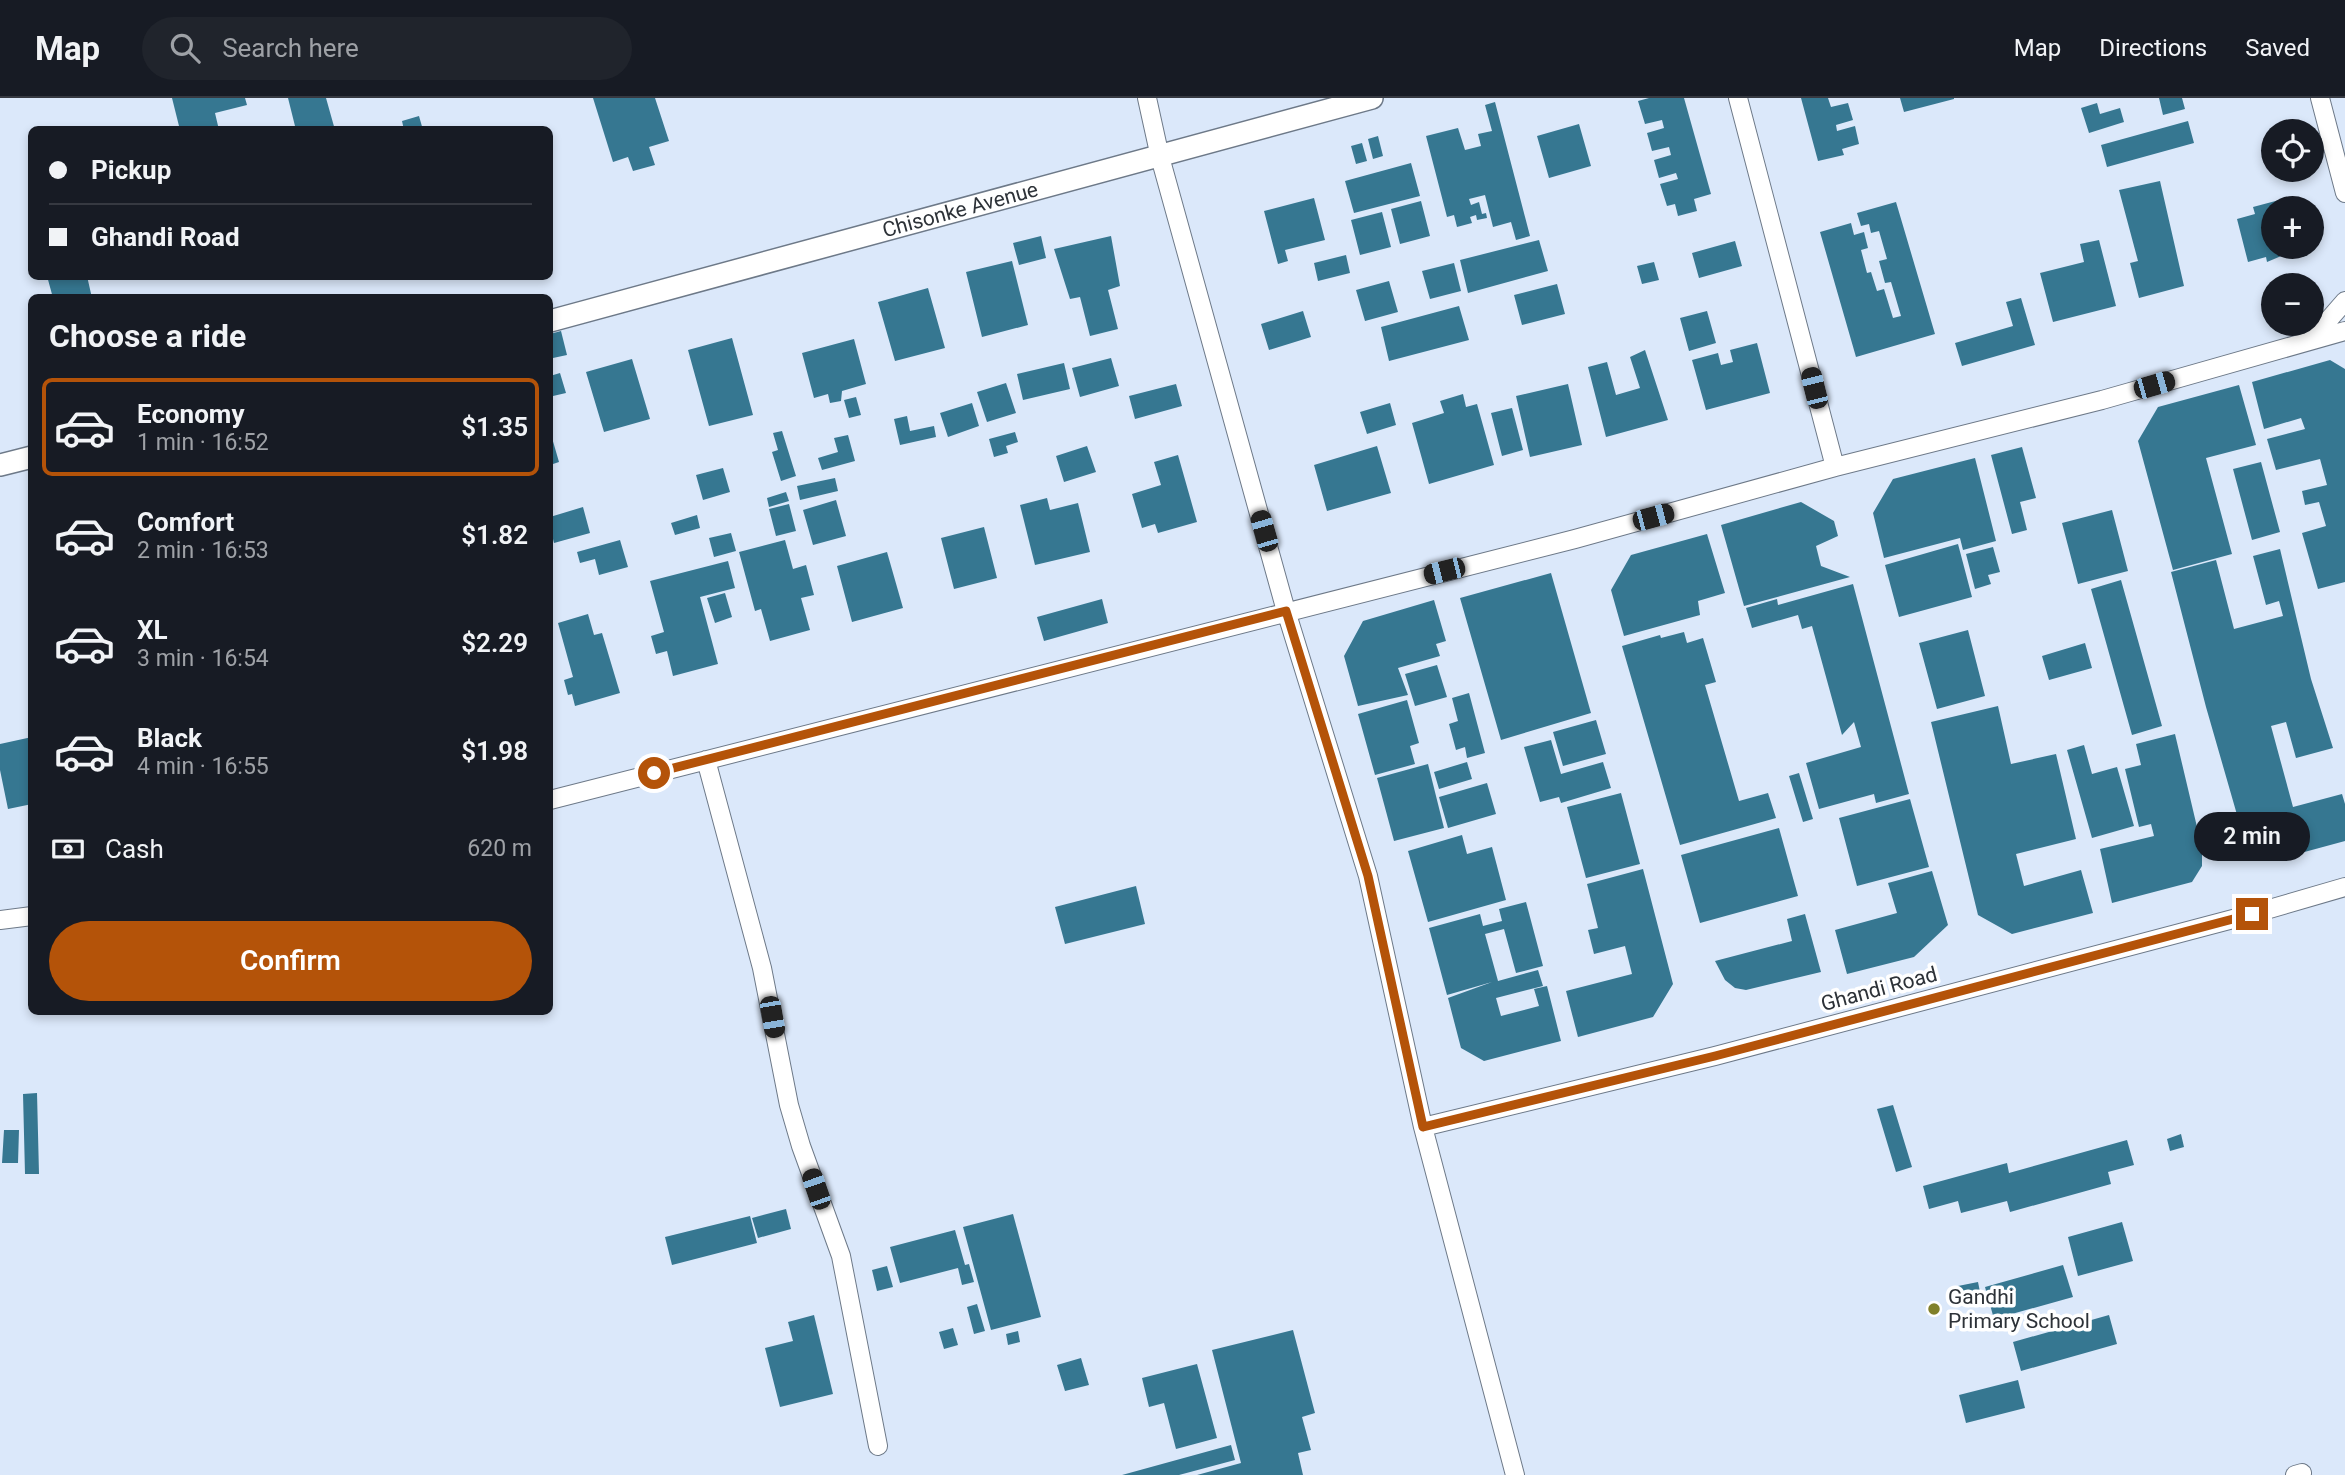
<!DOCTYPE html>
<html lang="en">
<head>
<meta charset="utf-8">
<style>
  :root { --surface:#171b24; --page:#20242c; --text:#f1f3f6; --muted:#9ea1a6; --line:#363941; --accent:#b45309 }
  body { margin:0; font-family:Roboto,sans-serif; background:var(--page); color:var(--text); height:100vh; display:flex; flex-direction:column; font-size:26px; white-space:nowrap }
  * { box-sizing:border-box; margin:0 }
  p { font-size:23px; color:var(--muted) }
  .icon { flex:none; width:38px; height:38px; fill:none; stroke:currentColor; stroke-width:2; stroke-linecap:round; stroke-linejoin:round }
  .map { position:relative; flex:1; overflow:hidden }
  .sheet { position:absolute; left:28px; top:196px; width:525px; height:721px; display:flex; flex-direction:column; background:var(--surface); border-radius:10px; box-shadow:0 4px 10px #0003 }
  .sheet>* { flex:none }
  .hud { position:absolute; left:28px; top:28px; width:525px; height:154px; border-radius:10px; box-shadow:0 4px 10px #0003; display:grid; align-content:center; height:154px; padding:0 21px; background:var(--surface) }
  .fabs { position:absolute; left:2261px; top:21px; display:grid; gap:14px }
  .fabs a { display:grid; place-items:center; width:63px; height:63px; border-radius:50%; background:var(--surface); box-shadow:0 4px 10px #0003; font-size:35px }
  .end { position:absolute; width:32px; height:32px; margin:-16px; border:9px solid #b45309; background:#fff; box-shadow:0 0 0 4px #fff }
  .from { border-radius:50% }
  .bubble { position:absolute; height:49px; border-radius:24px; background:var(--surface); box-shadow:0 4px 10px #0003; font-size:23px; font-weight:600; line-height:49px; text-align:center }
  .car { position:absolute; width:21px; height:42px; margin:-21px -10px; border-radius:9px; box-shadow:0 0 5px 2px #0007; background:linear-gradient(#222 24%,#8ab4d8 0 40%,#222 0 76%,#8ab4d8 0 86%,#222 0) }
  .hud b { display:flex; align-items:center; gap:24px; height:66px; font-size:26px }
  .hud b+b { border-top:2px solid var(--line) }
  .hud i { width:18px; height:18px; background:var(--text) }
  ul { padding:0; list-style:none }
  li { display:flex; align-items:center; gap:21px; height:98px; margin:0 14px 10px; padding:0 7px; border:4px solid transparent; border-radius:10px }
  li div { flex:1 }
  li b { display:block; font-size:26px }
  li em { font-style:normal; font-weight:600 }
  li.selected { border-color:var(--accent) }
  li>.icon { width:63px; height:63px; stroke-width:1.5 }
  h2 { padding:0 21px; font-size:32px; line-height:84px }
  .pay { display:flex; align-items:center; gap:18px; height:77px; padding:0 21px; font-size:26px }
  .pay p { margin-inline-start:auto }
  .action { display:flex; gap:14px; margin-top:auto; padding:14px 21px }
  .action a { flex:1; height:80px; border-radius:42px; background:var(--accent); color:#fff; font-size:28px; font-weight:600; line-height:80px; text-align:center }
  header { display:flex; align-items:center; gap:42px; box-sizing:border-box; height:98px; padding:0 35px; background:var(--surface); border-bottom:2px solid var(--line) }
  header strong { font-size:33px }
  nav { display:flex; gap:38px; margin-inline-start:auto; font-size:24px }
  .search { width:490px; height:63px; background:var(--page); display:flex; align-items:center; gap:18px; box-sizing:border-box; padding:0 24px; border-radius:38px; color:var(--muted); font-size:26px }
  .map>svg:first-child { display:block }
  .building { fill:#367791 }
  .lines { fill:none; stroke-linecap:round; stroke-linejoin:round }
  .minor-casing { stroke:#6d7988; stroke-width:20 }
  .tertiary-casing { stroke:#6d7988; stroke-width:24 }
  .minor { stroke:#fff; stroke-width:18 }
  .tertiary { stroke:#fff; stroke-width:21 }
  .route { stroke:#b45309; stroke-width:9 }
  .poi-dot { fill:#80802a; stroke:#fff; stroke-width:2.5 }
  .labels { text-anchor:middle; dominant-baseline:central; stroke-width:7; stroke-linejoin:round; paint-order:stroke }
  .street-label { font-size:21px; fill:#2d3238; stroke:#fff }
  .poi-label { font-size:21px; fill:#2d3238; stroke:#fff; text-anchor:start }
</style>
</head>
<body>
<header>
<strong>Map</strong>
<div class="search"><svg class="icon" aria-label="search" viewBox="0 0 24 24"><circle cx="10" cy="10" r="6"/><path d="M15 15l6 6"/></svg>Search here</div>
<nav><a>Map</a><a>Directions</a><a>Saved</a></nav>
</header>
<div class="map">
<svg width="2345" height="1377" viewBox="0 0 2345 1377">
  <rect width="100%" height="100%" fill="#dbe8fa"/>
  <path class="building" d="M172 0H245L247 7 215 15 219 32H180Z
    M288 0H326L335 32H296Z
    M593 0H655L669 43 649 49 655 67 633 73 628 59 613 64Z
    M1649 0H1684L1711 96 1694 101 1697 113 1678 118 1675 106 1667 108 1660 86 1678 81 1676 75 1659 80 1654 62 1671 57 1669 49 1652 53 1647 35 1664 30 1662 22 1645 26 1638 3Z
    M1801 0H1828L1831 9 1848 5 1853 22 1836 27 1837 33 1855 28 1859 46 1842 51 1844 57 1818 63Z
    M1900 0H1954V1L1904 14Z
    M2159 0H2182L2185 11 2163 17Z
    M1495 4 1530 138 1516 142 1511 124 1493 129 1485 97 1469 101 1471 107 1479 104 1482 116 1486 115 1487 120 1477 122 1476 117 1470 119 1472 125 1457 129 1454 117 1447 119 1426 38 1458 30 1465 52 1481 48 1478 36 1492 33 1485 7Z
    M2097 5 2100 16 2120 10 2124 24 2089 35 2081 10Z
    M419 18 423 32H404L402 23Z
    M2188 23 2194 45 2107 69 2101 47Z
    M1579 26 1591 68 1549 80 1537 38Z
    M1378 38 1383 58 1373 61 1368 41Z
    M1362 45 1367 63 1356 66 1351 48Z
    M1411 65 1420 98 1354 115 1345 83Z
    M2160 83 2184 188 2139 200 2130 165 2138 163 2119 92Z
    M1314 100 1325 142 1285 152 1288 163 1278 166 1264 113Z
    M2283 101 2286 110H2273V149H2284L2286 156 2267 164 2266 159 2248 164 2237 121 2255 116 2253 109Z
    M1421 103 1430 138 1400 146 1391 111Z
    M1896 104 1935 236 1856 259 1820 134 1851 125 1854 137 1864 134 1868 150 1861 152 1867 175 1871 174 1877 193 1884 191 1893 220 1901 218 1891 184 1885 185 1879 163 1887 161 1879 133 1871 135 1869 126 1861 128 1857 115Z
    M1382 114 1391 149 1360 157 1351 122Z
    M1041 138 1046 160 1019 167 1013 145Z
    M1111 138 1120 188 1108 192 1118 231 1090 238 1080 199 1070 201 1054 151Z
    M1539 142 1548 173 1468 195 1460 162Z
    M2099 142 2116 208 2053 224 2040 175 2084 164 2080 146Z
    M1735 143 1742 168 1699 180 1692 155Z
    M1346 157 1350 175 1318 183 1314 165Z
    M1012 163 1028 227 982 239 966 174Z
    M1654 164 1659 182 1642 186 1637 168Z
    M1454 165 1461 193 1430 201 1422 173Z
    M47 178H87L92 200H53Z
    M1389 183 1398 214 1365 223 1356 192Z
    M1557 186 1565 216 1522 227 1514 197Z
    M928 190 945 250 895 263 878 204Z
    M2021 200 2035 247 1962 268 1955 245 2013 228 2006 204Z
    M1459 208 1469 242 1389 263 1381 229Z
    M1303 213 1311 239 1269 252 1261 226Z
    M1707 213 1716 245 1689 253 1680 220Z
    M561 233 567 257 553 260 550 236Z
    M732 240 753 317 709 328 688 252Z
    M854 241 866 286 842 293 841 303 830 305 828 296 814 300 802 255Z
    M1757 245 1770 295 1706 312 1692 262 1718 255 1721 267 1733 264 1730 252Z
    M1645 252 1668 322 1606 339 1588 269 1607 264 1616 297 1640 290 1630 259Z
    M1111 260 1119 288 1080 299 1072 270Z
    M632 261 650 321 604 334 586 274Z
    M2330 262 2345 271V484L2318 491 2302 435 2326 428 2319 404 2305 407 2302 393 2327 387 2320 361 2276 372 2267 341 2305 331 2301 320 2264 331 2252 284Z
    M1064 265 1070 291 1023 302 1017 276Z
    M560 275 566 295 553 298 550 278Z
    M1006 285 1016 315 987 324 977 294Z
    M1176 286 1182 308 1135 321 1129 298Z
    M1568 286 1582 347 1530 359 1516 298Z
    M2239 287 2256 347 2206 360 2232 456 2173 472 2138 343 2158 309Z
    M1463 296 1466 309 1477 306 1494 367 1429 386 1412 325 1444 315 1440 303Z
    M856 299 861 317 849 320 844 302Z
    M972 305 979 328 948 339 940 315Z
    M1390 305 1396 327 1367 336 1360 314Z
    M1512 310 1523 352 1502 358 1491 315Z
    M907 318 910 333 934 328 936 339 900 347 894 321Z
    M550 333 559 364 550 367Z
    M782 333 796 378 781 383 772 354 778 352 773 335Z
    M1015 334 1018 344 1006 348 1008 355 994 359 989 341Z
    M848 337 855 363 822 372 818 360 838 354 834 340Z
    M1087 348 1096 374 1064 384 1056 358Z
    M1377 348 1391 395 1327 413 1314 367Z
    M2022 349 2036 400 2020 404 2027 432 2012 436 1991 357Z
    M1178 357 1197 424 1158 435 1155 426 1142 430 1132 396 1161 387 1154 364Z
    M1975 360 1996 443 1963 452 1960 440 1884 460 1873 415 1893 381Z
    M2261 364 2280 434 2252 442 2233 371Z
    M723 370 730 394 703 402 696 377Z
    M835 380 838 393 800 402 797 388Z
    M786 394 789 403 769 409 767 400Z
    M1047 400 1050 412 1078 405 1090 454 1035 467 1020 407Z
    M836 402 846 438 813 447 803 412Z
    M1801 404 1834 423 1838 438 1816 448 1821 468 1850 479 1744 508 1721 427Z
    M789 406 796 433 776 438 769 411Z
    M583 409 590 435 554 445 550 429V419Z
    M2112 412 2128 473 2078 486 2062 425Z
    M697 417 700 430 675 437 671 425Z
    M984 429 997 480 954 491 941 440Z
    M731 435 736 453 714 459 709 440Z
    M1707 436 1725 495 1698 503 1700 517 1624 538 1611 492 1631 457Z
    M620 442 628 469 599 477 595 461 580 465 577 454Z
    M785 442 793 471 806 467 814 497 801 500 810 532 770 543 761 511 755 513 739 454Z
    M1958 446 1972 499 1899 519 1885 467Z
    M1993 449 2000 474 1988 477 1991 486 1975 491 1966 456Z
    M2280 451 2311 581 2333 650 2296 660 2286 624 2271 628 2293 709 2342 696 2345 706V743L2279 761 2244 741 2206 609 2171 474 2216 462 2234 531 2283 518 2279 503 2266 507 2253 458Z
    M887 454 903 510 852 524 837 468Z
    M728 463 735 490 700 499 718 566 673 578 667 553 656 556 651 538 664 534 650 483Z
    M1551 475 1591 615 1501 642 1460 500Z
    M2121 482 2162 628 2132 637 2091 491Z
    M1853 486 1909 696 1876 705 1874 696 1819 711 1806 665 1861 649 1854 624 1842 637 1812 528 1802 531 1798 517 1752 530 1746 510 1777 501 1778 507Z
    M725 495 732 519 715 525 707 500Z
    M1102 501 1108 525 1044 543 1037 519Z
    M1434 502 1446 543 1436 546 1440 558 1398 570 1408 597 1358 608 1344 558 1363 523Z
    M588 516 594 537 602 535 620 595 575 608 572 596 568 597 564 582 573 579 558 525Z
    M1968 532 1985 598 1937 611 1919 545Z
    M1684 534 1687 545 1703 540 1716 584 1705 587 1739 703 1768 695 1776 720 1680 747 1622 548 1660 537 1661 540Z
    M2085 545 2092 570 2049 582 2042 558Z
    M1437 567 1447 599 1415 608 1405 576Z
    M1469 595 1485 655 1467 660 1465 649 1456 652 1449 626 1458 623 1452 600Z
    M1407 602 1419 645 1410 648 1415 666 1375 677 1358 616Z
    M1998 608 2011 666 2056 656 2076 741 2016 756 2024 788 2081 772 2093 815 2012 836 1978 817 1931 624Z
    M1596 622 1606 656 1563 668 1553 634Z
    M2175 636 2202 750V768L2192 784 2112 805 2100 751 2154 738 2151 726 2139 729 2125 671 2141 667 2136 646Z
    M32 639V706L8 711 0 672V646Z
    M1551 642 1561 676 1603 664 1611 690 1561 705 1559 699 1540 704 1524 649Z
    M2084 647 2092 676 2117 669 2134 728 2092 740 2067 652Z
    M1467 664 1472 681 1439 691 1434 674Z
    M1428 666 1444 730 1394 743 1377 680Z
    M1799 675 1813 721 1803 724 1789 678Z
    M1487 685 1496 716 1448 730 1439 699Z
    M1621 695 1640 766 1586 780 1567 709Z
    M1910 701 1929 769 1857 788 1839 720Z
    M1779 730 1798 798 1700 825 1681 757Z
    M1462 737 1467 756 1492 749 1506 802 1428 824 1408 753Z
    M1643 771 1673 886 1653 919 1578 939 1566 893 1632 876 1625 848 1594 856 1588 832 1598 830 1587 786Z
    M1932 773 1948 827 1914 859 1847 876 1835 832 1897 815 1888 785Z
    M1136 788 1145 826 1065 846 1055 809Z
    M1526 804 1543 868 1516 875 1504 831 1485 836 1498 883 1538 872 1543 888 1496 900 1501 918 1539 908 1534 891 1547 888 1561 943 1484 963 1461 950 1448 900 1492 884 1447 897 1429 830 1480 816 1483 828 1502 823 1499 811Z
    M1805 816 1821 874 1746 892 1735 890 1725 882 1715 863 1792 843 1787 821Z
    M37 995 39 1076H25L23 996Z
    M1893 1007 1912 1069 1896 1074 1877 1011Z
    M4 1032H19L18 1065H2Z
    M2181 1036 2184 1049 2170 1053 2167 1041Z
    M2127 1042 2134 1067 2108 1074 2111 1086 2010 1114 2007 1103 1961 1115 1958 1103 1929 1111 1923 1088 2007 1065 2009 1075Z
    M786 1111 791 1131 758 1140 752 1120Z
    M1013 1116 1041 1219 991 1232 963 1129Z
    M750 1118 757 1145 672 1167 665 1139Z
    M2122 1124 2133 1163 2078 1178 2068 1139Z
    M955 1132 965 1167 969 1166 974 1184 962 1187 958 1170 900 1185 890 1149Z
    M2063 1167 2073 1199 1994 1221 1985 1189Z
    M887 1168 893 1189 877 1193 872 1172Z
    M1978 1184 1981 1199 1956 1204 1953 1189Z
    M977 1206 985 1233 974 1236 967 1209Z
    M814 1217 833 1296 780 1309 765 1250 793 1243 788 1224Z
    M2109 1217 2117 1246 2021 1273 2013 1244Z
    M953 1230 958 1247 944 1251 939 1234Z
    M1293 1232 1315 1315 1302 1319 1311 1352 1298 1355 1303 1377H1197L1241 1365 1212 1252Z
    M1018 1233 1020 1244 1008 1247 1006 1236Z
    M1081 1260 1089 1287 1065 1293 1057 1267Z
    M1197 1266 1217 1340 1176 1351 1164 1305 1149 1309 1142 1280Z
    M2018 1282 2025 1310 1966 1325 1959 1297Z
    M1231 1347 1235 1362 1179 1377H1122Z"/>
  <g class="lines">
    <defs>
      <path id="minor" d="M1147 0 1160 59 1286 513 1368 778 1423 1029 1515 1377
        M1738 0 1835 369
        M2320 0 2345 95
        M2311 242 2345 203
        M706 662 762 870 789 1007 801 1048 841 1158 878 1348
        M550 702 1575 441 1835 369 2102 302 2345 233
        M0 822 32 818
        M1423 1029 1715 958 2252 816 2345 789
        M2295 1377 2302 1375"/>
      <g id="tertiary">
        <path id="s1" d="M550 223 1372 0"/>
        <path d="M0 367 32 359"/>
      </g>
    </defs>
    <use href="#minor" class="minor-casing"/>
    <use href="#tertiary" class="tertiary-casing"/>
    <use href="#minor" class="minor"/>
    <use href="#tertiary" class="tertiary"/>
  </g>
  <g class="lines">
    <path class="route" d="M654 675 1286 513 1368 778 1423 1029 1715 958 2252 816"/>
  </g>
  <circle class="poi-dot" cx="1934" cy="1211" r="7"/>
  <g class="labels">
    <g class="street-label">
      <text stroke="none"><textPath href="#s1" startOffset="425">Chisonke Avenue</textPath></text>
      <text transform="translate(1879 891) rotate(-15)">Ghandi Road</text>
    </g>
    <g class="poi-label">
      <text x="1948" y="1199">Gandhi<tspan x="1948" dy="24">Primary School</tspan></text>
    </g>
  </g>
</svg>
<div class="fabs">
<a><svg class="icon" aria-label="locate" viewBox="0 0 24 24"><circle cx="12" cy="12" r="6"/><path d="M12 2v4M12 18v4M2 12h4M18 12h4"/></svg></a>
<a>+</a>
<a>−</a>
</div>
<i class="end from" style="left:654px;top:675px"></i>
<i class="end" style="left:2252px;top:816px"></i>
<div class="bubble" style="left:2194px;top:714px;width:116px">2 min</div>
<i class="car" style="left:2154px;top:287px;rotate:74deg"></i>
<i class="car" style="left:1814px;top:290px;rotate:346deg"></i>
<i class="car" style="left:1653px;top:419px;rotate:75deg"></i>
<i class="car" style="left:1264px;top:433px;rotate:344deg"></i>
<i class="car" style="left:1444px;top:473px;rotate:256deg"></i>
<i class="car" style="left:772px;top:919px;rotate:170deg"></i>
<i class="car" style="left:816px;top:1091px;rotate:341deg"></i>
<div class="hud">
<b><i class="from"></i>Pickup</b>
<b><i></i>Ghandi Road</b>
</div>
<section class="sheet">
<h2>Choose a ride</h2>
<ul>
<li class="selected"><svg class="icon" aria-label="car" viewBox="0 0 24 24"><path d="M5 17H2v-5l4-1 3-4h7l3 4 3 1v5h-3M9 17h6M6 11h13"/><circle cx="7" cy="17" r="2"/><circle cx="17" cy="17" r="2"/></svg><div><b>Economy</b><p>1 min · 16:52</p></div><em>$1.35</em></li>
<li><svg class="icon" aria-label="car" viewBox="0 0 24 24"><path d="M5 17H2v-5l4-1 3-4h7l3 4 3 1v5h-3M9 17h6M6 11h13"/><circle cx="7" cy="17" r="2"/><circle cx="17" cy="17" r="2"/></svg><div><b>Comfort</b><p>2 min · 16:53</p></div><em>$1.82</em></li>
<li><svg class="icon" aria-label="car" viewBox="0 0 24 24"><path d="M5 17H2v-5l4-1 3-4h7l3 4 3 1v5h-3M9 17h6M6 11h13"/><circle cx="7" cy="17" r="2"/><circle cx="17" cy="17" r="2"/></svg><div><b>XL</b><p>3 min · 16:54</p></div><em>$2.29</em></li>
<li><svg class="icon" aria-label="car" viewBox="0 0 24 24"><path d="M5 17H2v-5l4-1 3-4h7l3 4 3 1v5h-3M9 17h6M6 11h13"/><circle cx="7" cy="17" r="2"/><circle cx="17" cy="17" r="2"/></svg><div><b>Black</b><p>4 min · 16:55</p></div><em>$1.98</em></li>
</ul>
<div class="pay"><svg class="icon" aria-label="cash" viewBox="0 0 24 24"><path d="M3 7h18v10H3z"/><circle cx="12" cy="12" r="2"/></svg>Cash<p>620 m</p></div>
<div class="action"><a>Confirm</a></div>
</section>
</div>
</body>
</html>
